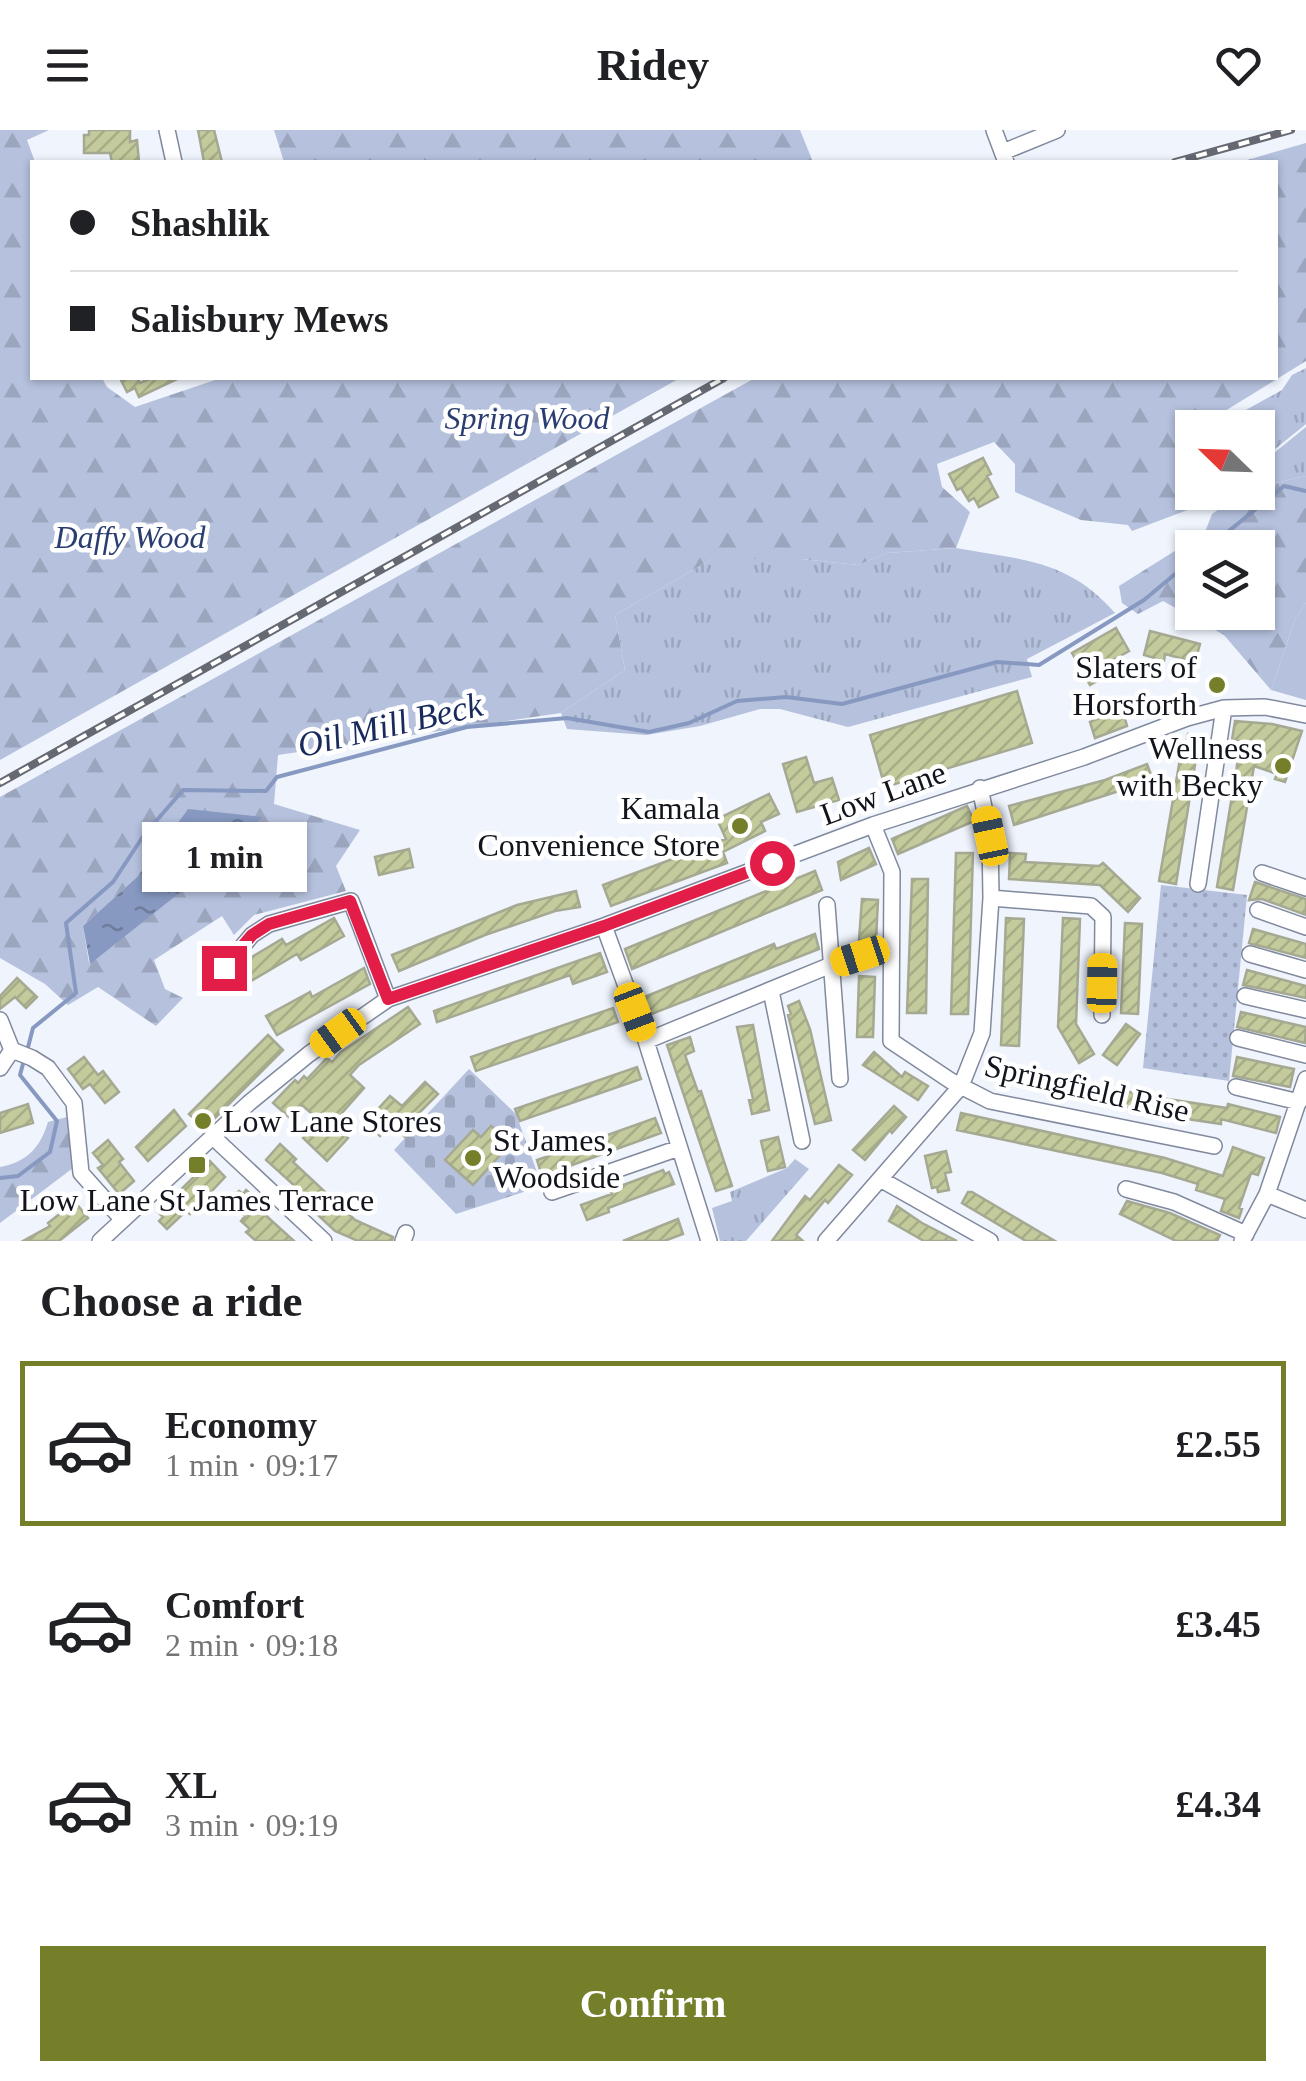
<!DOCTYPE html>
<html lang="en">
<head>
<meta charset="utf-8">
<style>
  :root { --surface:#fff; --page:#f6f6f6; --text:#202124; --muted:#757577; --line:#e0e0e0; --accent:#757f2a }
  body { margin:0; font-family:Georgia,serif; background:var(--page); color:var(--text); height:100vh; display:flex; flex-direction:column; font-size:38px; white-space:nowrap }
  * { box-sizing:border-box; margin:0 }
  p { font-size:32px; color:var(--muted) }
  .icon { flex:none; width:55px; height:55px; fill:none; stroke:currentColor; stroke-width:2; stroke-linecap:round; stroke-linejoin:round }
  .map { position:relative; height:1111px; overflow:hidden }
  .side { display:flex; flex-direction:column; background:var(--surface); flex:1 }
  .side>* { flex:none }
  .guide { position:absolute; left:30px; top:30px; width:1248px; height:220px; border-radius:0px; box-shadow:0 2px 8px #0004; display:grid; align-content:center; height:220px; padding:0 40px; background:var(--surface) }
  .needle { width:65px; rotate:293deg }
  .controls { position:absolute; left:1175px; top:280px; display:grid; gap:20px }
  .controls a { display:grid; place-items:center; width:100px; height:100px; border-radius:0px; background:var(--surface); box-shadow:0 2px 8px #0004; font-size:50px }
  .end { position:absolute; width:45px; height:45px; margin:-22px; border:12px solid #e11d48; background:#fff; box-shadow:0 0 0 5px #fff }
  .from { border-radius:50% }
  .bubble { position:absolute; height:70px; border-radius:0px; background:var(--surface); box-shadow:0 2px 8px #0004; font-size:32px; font-weight:700; line-height:70px; text-align:center }
  .car { position:absolute; width:30px; height:60px; margin:-30px -15px; border-radius:12px; box-shadow:0 0 8px 2px #0007; background:linear-gradient(#f5c518 24%,#345 0 40%,#f5c518 0 76%,#345 0 86%,#f5c518 0) }
  .guide b { display:flex; align-items:center; gap:35px; height:95px; font-size:38px }
  .guide b+b { border-top:2px solid var(--line) }
  .guide i { width:25px; height:25px; background:var(--text) }
  ul { padding:0; list-style:none }
  li { display:flex; align-items:center; gap:30px; height:165px; margin:0 20px 15px; padding:0 20px; border:5px solid transparent; border-radius:0px }
  li div { flex:1 }
  li b { display:block; font-size:38px }
  li em { font-style:normal; font-weight:700 }
  li.selected { border-color:var(--accent) }
  li>.icon { width:90px; height:90px; stroke-width:1.5 }
  h2 { padding:0 40px; font-size:45px; line-height:120px }
  .action { display:flex; gap:20px; margin-top:auto; padding:20px 40px }
  .action a { flex:1; height:115px; border-radius:0px; background:var(--accent); color:#fff; font-size:40px; font-weight:700; line-height:115px; text-align:center }
  header { display:flex; justify-content:space-between; align-items:center; height:130px; padding:0 40px; background:var(--surface); font-size:45px; font-weight:700 }
  .map>svg:first-child { display:block }
  .grass { fill:url(#grass-tufts) }
  .forest { fill:url(#forest-firs); fill-rule:evenodd }
  .cemetery { fill:url(#cemetery-stones); fill-rule:evenodd }
  .park { fill:#b5c1dd }
  .garden { fill:url(#garden-dots) }
  .water { fill:url(#water-ripples) }
  .lines { fill:none; stroke-linecap:round; stroke-linejoin:round }
  .stream { stroke:#8799c1; stroke-width:4 }
  .building { fill:url(#building-hatch); stroke:#a5a992; stroke-width:2.5 }
  .minor-casing { stroke:#80899d; stroke-width:18 }
  .minor { stroke:#fff; stroke-width:15 }
  .rail-casing { stroke:#666972; stroke-width:8 }
  .rail { stroke:#fff; stroke-width:4; stroke-dasharray:11; stroke-linecap:butt }
  .route { stroke:#e11d48; stroke-width:12 }
  .poi-dot { fill:#757f2a; stroke:#fff; stroke-width:4 }
  .labels { text-anchor:middle; dominant-baseline:central; stroke-width:9; stroke-linejoin:round; paint-order:stroke }
  .park-label { font-size:32px; font-style:italic; fill:#293d70; stroke:#fff }
  .poi-label { font-size:32px; fill:#11141c; stroke:#fff; text-anchor:end }
  .street-label { font-size:32px; fill:#11141c; stroke:#fff }
  .water-label { font-size:35px; font-style:italic; fill:#182a5c; stroke:#fff }
</style>
</head>
<body>
<header><svg class="icon" aria-label="menu" viewBox="0 0 24 24"><path d="M4 6h16M4 12h16M4 18h16"/></svg>Ridey<svg class="icon" aria-label="heart" viewBox="0 0 24 24"><path d="M12 20l-8-8c-3-5 5-10 8-4 3-6 11-1 8 4z"/></svg></header>
<div class="map">
<svg width="1306" height="1111" viewBox="0 0 1306 1111">
  <defs>
    <pattern id="grass-tufts" width="24" height="20" patternUnits="userSpaceOnUse" patternTransform="scale(2.5)"><rect width="24" height="20" fill="#b5c1dd"/><path d="M3 7l-1-3M5 7V3M7 7l1-3M15 17l-1-3M17 17v-4M19 17l1-3" fill="none" stroke="#9ba5bd"/></pattern>
    <pattern id="forest-firs" width="22" height="20" patternUnits="userSpaceOnUse" patternTransform="scale(2.5)"><rect width="22" height="20" fill="#b5c1dd"/><path d="M5 1l3.5 6h-7zM16 11l3.5 6h-7z" fill="#9ba5bd"/></pattern>
    <pattern id="cemetery-stones" width="16" height="16" patternUnits="userSpaceOnUse" patternTransform="scale(2.5)"><rect width="16" height="16" fill="#b5c1dd"/><path d="M2 7V4a2 2 0 0 1 4 0v3zM10 15v-3a2 2 0 0 1 4 0v3z" fill="#9ba5bd"/></pattern>
    <pattern id="garden-dots" width="8" height="8" patternUnits="userSpaceOnUse" patternTransform="scale(2.5)"><rect width="8" height="8" fill="#b5c1dd"/><path d="M2 2h.1M6 6h.1" fill="none" stroke="#9ba5bd" stroke-width="1.8" stroke-linecap="round"/></pattern>
    <pattern id="water-ripples" width="26" height="14" patternUnits="userSpaceOnUse" patternTransform="scale(2.5)"><rect width="26" height="14" fill="#8799c1"/><path d="M2 4q2-2 4 0t4 0M15 11q2-2 4 0t4 0" fill="none" stroke="#6d7c9c"/></pattern>
    <pattern id="building-hatch" width="6" height="6" patternUnits="userSpaceOnUse" patternTransform="scale(2.5)"><rect width="6" height="6" fill="#c3ca9c"/><path d="M-1 1l2-2M0 6l6-6M5 7l2-2" fill="none" stroke="#a6ad86"/></pattern>
  </defs>
  <rect width="100%" height="100%" fill="#eff4fd"/>
  <path class="grass" d="M1306 238V294L1258 333V298L1232 297 1226 283 1233 280 1244 281 1282 260 1292 245Z
    M1306 297V346L1258 357V336Z
    M956 418C1022 430 1068 429 1115 483L1027 529 1032 547 848 597 780 579H760L700 596 646 605 567 599 561 583 625 540 615 485 712 429H801L858 435 887 423Z
    M795 1029 809 1039 746 1111H720L712 1078 732 1071 730 1062 787 1038Z"/>
  <path class="forest" d="M0 0H49L27 10 35 32 32 248H102L107 257 135 277 221 248H680L0 630Z
    M274 0H800L813 32H284Z
    M1306 13V231L1199 297 1192 298 1194 363 1190 379 1132 401 1128 395 1081 390 1015 362V334L994 312 937 334 942 357 970 382 956 418 887 423 858 435 801 429H712L615 485 625 540 561 583 278 625 274 674 360 700 336 736 346 761 254 785 234 805 222 786 154 830 165 859 183 868 156 896 98 857 68 875 45 854 0 828V667L755 248H1275V32H1240ZM188 679 91 833H89L83 796 137 747Z
    M1306 346V473L1295 489 1271 560 1224 505 1163 471 1138 484 1122 473 1119 456 1205 402 1212 384 1242 363 1258 362V357ZM1192 418H1258V482H1192Z
    M67 987 73 1038 0 1093V1037C27 1032 40 1018 48 992Z"/>
  <path class="cemetery" d="M469 939 516 984 542 1056 456 1084 394 1020ZM491 996 501 1005 492 1017 500 1025 472 1055 446 1030 481 1007Z"/>
  <path class="park" d="M1306 473V570L1271 560 1295 489Z"/>
  <path class="garden" d="M1161 755 1247 765 1229 951 1143 938Z"/>
  <path class="water" d="M188 679 262 687 217 733 90 834 83 796 137 747Z"/>
  <g class="lines">
    <path class="stream" d="M1208 418 1284 356 1306 361
      M27 921 33 898 76 863 66 793 113 752 144 705 183 660 266 661 277 647 467 597 567 588 649 602 689 593 737 571 786 567 842 574 997 532 1039 535 1144 470 1192 430
      M0 1048 18 1046 50 1022 57 991 20 945 24 930"/>
  </g>
  <path class="building" d="M89 0H130V12L137 10 139 32H112L110 23H84V5H89Z
    M198 0H214L222 32H204Z
    M120 248H137L140 253 152 248H179L139 267 135 258 127 262Z
    M983 328 991 344 987 346 998 367 979 377 974 368 969 371 961 358 957 360 949 344Z
    M1116 498 1129 521 1106 534 1111 543 1090 555 1072 523Z
    M1150 501 1200 514 1195 532 1165 524 1164 531 1144 525Z
    M1017 561 1032 613 885 657 870 605Z
    M1122 578 1127 596 1095 608 1090 592Z
    M1235 591 1272 594 1302 601 1285 652 1275 649 1277 644 1254 636 1233 760 1217 757 1241 611 1232 610Z
    M1188 604 1207 607 1205 617 1198 616 1176 754 1159 751 1181 623H1184Z
    M806 627 814 653 832 648 839 670 797 682 783 634Z
    M1147 634 1153 650 1014 695 1009 676 1105 650Z
    M769 664 779 684 761 692 765 701 723 722 727 733 611 776 603 755 726 709 717 689Z
    M967 676 974 691 898 724 892 709Z
    M869 718 876 734 841 750 838 732Z
    M409 719 413 737 379 745 375 727Z
    M956 723H973L968 884H951Z
    M1010 723 1026 724 1025 732 1099 736 1103 733 1140 768 1128 782 1100 755 1009 749Z
    M815 741 822 760 632 839 625 819Z
    M912 749H928L926 883H907Z
    M1255 752 1306 769V785L1262 769 1249 770Z
    M576 761 580 777 555 781 485 805 399 841 392 825 517 775Z
    M862 769 878 770 876 810 872 811 859 810Z
    M334 788 344 806 301 830 297 824 251 851 241 835 245 831 282 809 286 815Z
    M1006 788 1024 789 1019 916 1001 915Z
    M1063 788 1080 789 1076 894 1094 924 1079 933 1058 897Z
    M1125 793 1142 794 1138 884 1121 883Z
    M1253 799 1306 814V828L1249 813Z
    M815 804 819 819 649 885 642 868 774 814 776 819Z
    M600 823 607 842 573 854 570 845 437 892 434 881Z
    M364 838 370 854 277 905 266 886 310 862 312 867Z
    M1247 840 1306 856V868L1243 855Z
    M859 846 875 847 873 907H857Z
    M17 848 37 867 26 878 15 867 0 879V866Z
    M799 871 810 899 831 990 815 994 788 885 791 884 788 876Z
    M408 877 420 894 359 935 350 945 364 958 341 984 348 991 340 1000 348 1008 327 1031 303 1008 319 990 302 975 290 988 273 973 295 950 298 953 304 946 307 949 327 928 332 932 341 922Z
    M613 878 618 892 476 941 471 927Z
    M1241 882 1306 897 1305 913 1237 897Z
    M1126 894 1140 904 1117 935 1103 925Z
    M753 895 769 980 752 984 749 970 753 969 737 897Z
    M268 905 283 920 204 999 189 984Z
    M690 907 694 921 685 925 698 962 701 961 732 1056 716 1061 667 915Z
    M874 922 902 947 905 942 928 956 918 970 863 935Z
    M84 927 98 945 103 941 119 962 105 973 90 954 83 959 68 939Z
    M1237 927 1294 939 1290 957 1233 946Z
    M993 932 1148 966 1227 978 1228 974 1280 987 1276 1003 1221 989V994L1180 988 990 950Z
    M637 937 641 949 520 991 515 979Z
    M425 952 438 964 414 988 419 992 405 1007 392 994 380 1006 366 992 390 966 402 976Z
    M28 974 33 993 0 1003V983Z
    M894 976 906 987 892 1003 890 1000 865 1030 853 1020Z
    M174 980 186 996 148 1031 136 1017Z
    M961 983 1165 1028 1223 1046 1233 1017 1264 1028 1258 1045 1251 1043 1239 1078 1242 1079 1239 1088 1221 1081 1225 1069 1196 1060 1198 1054 1162 1043 957 1000Z
    M655 988 661 1003 542 1046 537 1030Z
    M491 996 502 1006 492 1017 500 1025 473 1055 445 1030 473 1000 481 1007Z
    M778 1007 785 1037 768 1041 761 1011Z
    M108 1010 123 1029 119 1032 134 1051 119 1064 98 1038 103 1035 93 1023Z
    M280 1014 296 1029 293 1032 355 1090 393 1107 392 1111H358L335 1101 292 1061 296 1057 266 1030Z
    M946 1021 951 1042 945 1043 949 1060 938 1062 937 1057 932 1058 925 1026Z
    M210 1031 225 1047 190 1084 186 1081 167 1099 159 1091 163 1087 158 1082Z
    M839 1035 852 1045 828 1073 825 1070 796 1105 803 1111H772L805 1066 810 1070Z
    M663 1040 665 1044 669 1042 674 1054 608 1078 609 1082 587 1090 581 1075 612 1064 610 1060Z
    M246 1060 255 1068 251 1072 294 1111H256L246 1102 250 1099 241 1091 245 1086 229 1072 239 1061 243 1064Z
    M968 1062H972L1055 1111H1026L962 1073Z
    M1127 1071 1170 1083 1220 1105 1217 1111H1176L1120 1084Z
    M75 1072 88 1088 59 1111H23L50 1096 48 1093Z
    M897 1076 922 1093 957 1111H924L889 1091Z
    M678 1089 683 1104 664 1111H623Z"/>
  <g class="lines">
    <defs>
      <path id="minor" d="M167 0 174 32
        M994 0 1006 32
        M1003 22 1057 0
        M873 695 892 742 891 911 951 951 990 971 1214 1016
        M1262 743 1306 758
        M1198 754 1224 578
        M991 768 1091 776 1103 787 1102 885
        M827 775 840 949
        M1258 780 1306 797
        M604 796 646 911 709 1111
        M1250 824 1306 840
        M224 838 252 805 269 794 351 771 388 869
        M771 861 802 1011
        M1245 866 1306 880
        M0 890 12 920
        M1238 908 1306 925
        M646 911 831 835 890 817
        M12 920 32 928 48 938 74 973 81 1043 122 1089
        M0 938 12 920
        M1236 957 1299 972
        M213 1007 324 1111
        M880 1049 990 1111
        M1126 1059 1174 1072 1246 1104
        M552 1062 679 1018
        M1267 1064 1306 1080
        M100 1111 249 973 309 924 388 869 604 796 873 695 1084 627 1187 588 1224 578 1265 577 1306 585
        M403 1111 406 1103
        M826 1111 961 956 982 903 991 768 990 706 980 658
        M1242 1111 1267 1064 1306 949"/>
    </defs>
    <use href="#minor" class="minor-casing"/>
    <use href="#minor" class="minor"/>
    <defs>
      <path id="rail" d="M1175 32 1291 0
        M0 653 724 248"/>
    </defs>
    <use href="#rail" class="rail-casing"/>
    <use href="#rail" class="rail"/>
  </g>
  <g class="lines">
    <path class="route" d="M224 838 252 805 269 794 350 771 388 869 604 796 772 733"/>
  </g>
  <g class="poi-dot">
    <circle cx="1217" cy="555" r="10"/>
    <circle cx="1283" cy="636" r="10"/>
    <circle cx="740" cy="696" r="10"/>
    <circle cx="203" cy="991" r="10"/>
    <circle cx="473" cy="1028" r="10"/>
    <rect x="187" y="1025" width="20" height="20" rx="5"/>
  </g>
  <g class="labels">
    <g class="park-label">
      <text x="527" y="288">Spring Wood</text>
      <text x="130" y="407">Daffy Wood</text>
    </g>
    <g class="poi-label">
      <text x="1197" y="537">Slaters of<tspan x="1197" dy="37">Horsforth</tspan></text>
      <text x="1263" y="618">Wellness<tspan x="1263" dy="37">with Becky</tspan></text>
      <text x="720" y="678">Kamala<tspan x="720" dy="37">Convenience Store</tspan></text>
      <text x="223" y="991" text-anchor="start">Low Lane Stores</text>
      <text x="493" y="1010" text-anchor="start">St James,<tspan x="493" dy="37">Woodside</tspan></text>
      <text x="197" y="1070" text-anchor="middle">Low Lane St James Terrace</text>
    </g>
    <g class="street-label">
      <text transform="translate(883 663) rotate(-20)">Low Lane</text>
      <text transform="translate(1087 958) rotate(13)">Springfield Rise</text>
    </g>
    <g class="water-label">
      <text transform="translate(390 595) rotate(-13)">Oil Mill Beck</text>
    </g>
  </g>
</svg>
<div class="controls">
<a><svg class="needle" viewBox="-14 -14 28 28"><path d="M0-13l5 13h-10z" fill="#e53935"/><path d="M0 13l5-13h-10z" fill="#757577"/></svg></a>
<a><svg class="icon" aria-label="layers" viewBox="0 0 24 24"><path d="M12 4l9 5-9 5-9-5zM3 14l9 5 9-5"/></svg></a>
</div>
<i class="end from" style="left:772px;top:733px"></i>
<i class="end" style="left:224px;top:838px"></i>
<div class="bubble" style="left:142px;top:692px;width:165px">1 min</div>
<i class="car" style="left:990px;top:706px;rotate:348deg"></i>
<i class="car" style="left:860px;top:826px;rotate:252deg"></i>
<i class="car" style="left:1102px;top:853px;rotate:1deg"></i>
<i class="car" style="left:635px;top:882px;rotate:159deg"></i>
<i class="car" style="left:338px;top:903px;rotate:234deg"></i>
<div class="guide">
<b><i class="from"></i>Shashlik</b>
<b><i></i>Salisbury Mews</b>
</div>
</div>
<section class="side">
<h2>Choose a ride</h2>
<ul>
<li class="selected"><svg class="icon" aria-label="car" viewBox="0 0 24 24"><path d="M5 17H2v-5l4-1 3-4h7l3 4 3 1v5h-3M9 17h6M6 11h13"/><circle cx="7" cy="17" r="2"/><circle cx="17" cy="17" r="2"/></svg><div><b>Economy</b><p>1 min · 09:17</p></div><em>£2.55</em></li>
<li><svg class="icon" aria-label="car" viewBox="0 0 24 24"><path d="M5 17H2v-5l4-1 3-4h7l3 4 3 1v5h-3M9 17h6M6 11h13"/><circle cx="7" cy="17" r="2"/><circle cx="17" cy="17" r="2"/></svg><div><b>Comfort</b><p>2 min · 09:18</p></div><em>£3.45</em></li>
<li><svg class="icon" aria-label="car" viewBox="0 0 24 24"><path d="M5 17H2v-5l4-1 3-4h7l3 4 3 1v5h-3M9 17h6M6 11h13"/><circle cx="7" cy="17" r="2"/><circle cx="17" cy="17" r="2"/></svg><div><b>XL</b><p>3 min · 09:19</p></div><em>£4.34</em></li>
</ul>
<div class="action"><a>Confirm</a></div>
</section>
</body>
</html>
